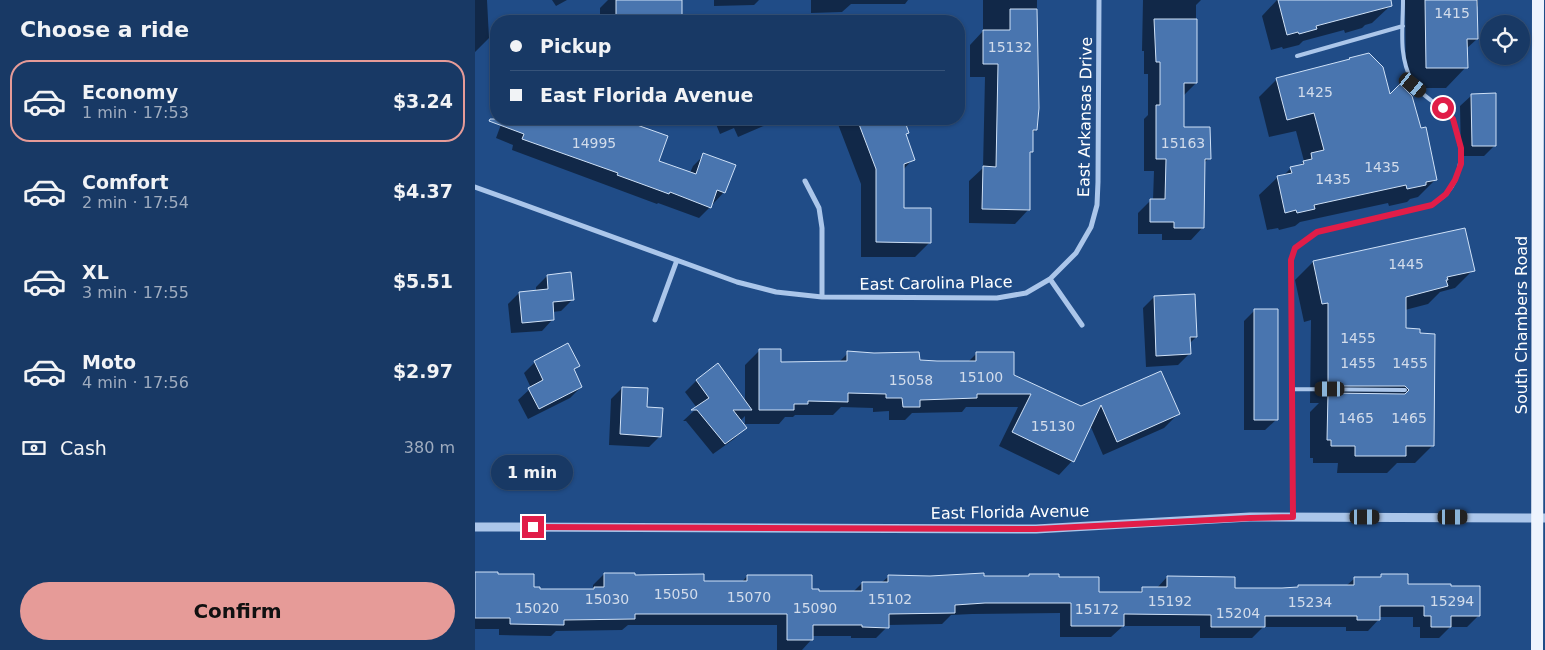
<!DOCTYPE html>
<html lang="en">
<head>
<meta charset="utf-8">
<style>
  :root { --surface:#183965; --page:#21406b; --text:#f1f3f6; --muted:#9facbf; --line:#365379; --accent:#e69b98 }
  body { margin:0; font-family:"DejaVu Sans",sans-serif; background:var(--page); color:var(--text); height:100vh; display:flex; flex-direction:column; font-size:19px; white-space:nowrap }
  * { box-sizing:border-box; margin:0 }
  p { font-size:16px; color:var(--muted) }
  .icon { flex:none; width:28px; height:28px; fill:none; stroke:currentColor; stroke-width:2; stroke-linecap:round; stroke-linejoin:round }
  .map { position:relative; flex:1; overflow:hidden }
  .panel { display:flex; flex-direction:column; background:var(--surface); width:475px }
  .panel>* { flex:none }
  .banner { position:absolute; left:15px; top:15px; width:475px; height:110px; border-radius:20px; box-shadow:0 1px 4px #0004,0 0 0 1px var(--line); display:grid; align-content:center; height:110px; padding:0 20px; background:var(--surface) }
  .tools { position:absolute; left:1005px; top:15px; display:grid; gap:10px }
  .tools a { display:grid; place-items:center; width:50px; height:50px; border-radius:50%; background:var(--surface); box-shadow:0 1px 4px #0004,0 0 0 1px var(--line); font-size:25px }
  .end { position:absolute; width:22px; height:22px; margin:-11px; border:6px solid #e11d48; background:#fff; box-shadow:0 0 0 2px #fff }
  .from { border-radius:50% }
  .bubble { position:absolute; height:35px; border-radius:18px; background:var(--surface); box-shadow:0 1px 4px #0004,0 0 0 1px var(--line); font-size:16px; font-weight:600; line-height:35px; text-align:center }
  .car { position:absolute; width:15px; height:30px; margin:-15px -8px; border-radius:6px; box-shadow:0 0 4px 1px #0007; background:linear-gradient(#222 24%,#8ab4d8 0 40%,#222 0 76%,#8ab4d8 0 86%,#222 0) }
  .banner b { display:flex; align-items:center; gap:18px; height:48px; font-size:19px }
  .banner b+b { border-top:1px solid var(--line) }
  .banner i { width:12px; height:12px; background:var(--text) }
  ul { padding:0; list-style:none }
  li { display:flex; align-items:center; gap:15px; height:82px; margin:0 10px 8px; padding:0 10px; border:2px solid transparent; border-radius:20px }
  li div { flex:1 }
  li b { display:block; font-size:19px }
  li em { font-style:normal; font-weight:600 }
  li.current { border-color:var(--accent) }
  li>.icon { width:45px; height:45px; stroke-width:1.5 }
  h2 { padding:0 20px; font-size:22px; line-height:60px }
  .pay { display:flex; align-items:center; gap:12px; height:55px; padding:0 20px; font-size:19px }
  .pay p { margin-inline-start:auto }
  .action { display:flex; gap:10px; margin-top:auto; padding:10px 20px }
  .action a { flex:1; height:58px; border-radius:30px; background:var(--accent); color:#111; font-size:20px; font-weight:600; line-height:58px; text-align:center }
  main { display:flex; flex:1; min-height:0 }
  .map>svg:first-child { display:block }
  .shadow { fill:#0007 }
  .building { fill:#4975af; stroke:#cfe1f7 }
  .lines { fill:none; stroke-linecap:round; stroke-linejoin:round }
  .service { stroke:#abc6ea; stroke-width:4 }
  .minor { stroke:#abc6ea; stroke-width:5 }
  .tertiary { stroke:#abc6ea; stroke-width:9 }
  .primary { stroke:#eef4fe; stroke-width:12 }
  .route { stroke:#e11d48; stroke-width:6 }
  .labels { text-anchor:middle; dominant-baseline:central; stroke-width:4.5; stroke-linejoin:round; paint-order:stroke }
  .number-label { font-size:14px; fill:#d2dceb }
  .street-label { font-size:16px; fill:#fff; stroke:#204c87 }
</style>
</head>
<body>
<main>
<section class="panel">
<h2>Choose a ride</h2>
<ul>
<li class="current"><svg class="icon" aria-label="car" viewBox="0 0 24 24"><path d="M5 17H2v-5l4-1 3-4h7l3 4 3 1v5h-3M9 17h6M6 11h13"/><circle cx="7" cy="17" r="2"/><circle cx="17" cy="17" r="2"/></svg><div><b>Economy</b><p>1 min · 17:53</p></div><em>$3.24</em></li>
<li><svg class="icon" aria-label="car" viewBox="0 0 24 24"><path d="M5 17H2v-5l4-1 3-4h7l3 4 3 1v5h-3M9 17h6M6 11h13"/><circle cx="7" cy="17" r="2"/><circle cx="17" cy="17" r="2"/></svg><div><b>Comfort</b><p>2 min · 17:54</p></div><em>$4.37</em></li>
<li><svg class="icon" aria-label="car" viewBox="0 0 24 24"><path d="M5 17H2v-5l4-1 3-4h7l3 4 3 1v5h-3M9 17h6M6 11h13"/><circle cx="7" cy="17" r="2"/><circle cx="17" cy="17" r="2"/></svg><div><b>XL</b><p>3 min · 17:55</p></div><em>$5.51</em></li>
<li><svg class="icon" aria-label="car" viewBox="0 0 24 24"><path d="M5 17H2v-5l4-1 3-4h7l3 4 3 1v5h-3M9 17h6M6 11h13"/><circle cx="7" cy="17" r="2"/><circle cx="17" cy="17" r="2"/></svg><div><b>Moto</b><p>4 min · 17:56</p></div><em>$2.97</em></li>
</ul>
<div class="pay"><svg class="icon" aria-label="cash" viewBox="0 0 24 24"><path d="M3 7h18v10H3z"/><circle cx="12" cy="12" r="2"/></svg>Cash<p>380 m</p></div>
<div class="action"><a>Confirm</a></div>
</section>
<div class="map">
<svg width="1070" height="650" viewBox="0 0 1070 650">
  <rect width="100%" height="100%" fill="#204c87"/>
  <path class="shadow" d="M0 0H12L14 38 0 52Z
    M77 0H92L81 6Z
    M133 0H206V21H125V8Z
    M239 0H284L279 5 239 6Z
    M336 0H433L430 4H376L367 12 336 13Z
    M508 0H562L561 129 557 134V152L554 154 553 210 540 224 494 223V181L508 168 510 77H495V45L508 31Z
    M668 0H726L721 5V83L708 96V128L734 158 728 164V227L716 240H687V234H663V213L676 200H678L679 171H669V119L673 115V74H669V51H667Z
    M802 0H912L914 7 897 23 890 25 887 28 870 33 869 30 828 41 824 45 808 49 807 47 796 50 787 16Z
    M930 0H1003V6L1001 8 1002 39 991 49V67L971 88H931Z
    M875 59 915 97 961 179 943 197 935 199 932 202 914 206 913 203 825 222 820 226 804 230 803 228 792 230 784 195 803 177 808 176 816 168 824 167 829 161 821 131 794 137 784 97 802 79 872 61Z
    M997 95 1020 145 1009 156H986L985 106Z
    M28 119H142L191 137 182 162 215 173 218 166 229 155 249 192 238 204 236 203 235 207 224 218 183 203 182 204 37 150 38 145 21 138Z
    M239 119H427L432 133 430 136 438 159 428 170V209L455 242 440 257H386V184L361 119 291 125 263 137 259 128 245 134Z
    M838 262 998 270 980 288 965 292 953 304 930 310V330L958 445 940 463H922L912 473H862L863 463H838V458H835V412L844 403H835L836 320 829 322 820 280Z
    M72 276 97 300 86 311 77 312 78 319 67 331 36 333 33 304 44 293 61 291V287Z
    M679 297 721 337 714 344V354L703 365 671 367 668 308Z
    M780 310 802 419 790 430H769V321Z
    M284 351 305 364 363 363 373 353 443 362H493L502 353 538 375 606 407 685 373 703 414 689 428 628 455 615 425 597 461 584 475 524 446 543 407H491L487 412 437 413 430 420H414V411L398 412V408L366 407 358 415H320L318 417H310L304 424H270V416L265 421 270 428 259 439 238 454 211 421H208L222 408 210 392 221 381 243 365 270 402V365Z
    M60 362 103 366 98 371 106 387 95 398 53 419 43 400 56 388 49 373Z
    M147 388 185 436 174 447 134 445 136 399Z
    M0 573 22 576 64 591H118V585L129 574 227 582H267L272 576 342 592H378L387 583H406L413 577 583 578 622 593H663L668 589H681L692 577 758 590 821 589 823 586H871L880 578H904L907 575 932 585 975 587 1004 615 992 627H975L964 638H945V627H938V617H904V619L893 631H871V627H788L777 638H725V626H648L636 637H585V613L497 614 476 615 467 624 413 625 412 627 401 638H376V636H337V639L327 650H302V625H153L147 630 81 631 76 636 24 635V629H0Z"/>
  <path class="building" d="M141 0H207V21H141Z
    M803 0H916L917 6 841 26 842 29 824 34 823 32 812 35Z
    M950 0H1002L1003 39H992L993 68H951Z
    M535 9H562L564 108 562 130H558V152H555V210L507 209 508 166 521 167 523 64H508V30H535Z
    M679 19H722V83H709V127H735L736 159H730L729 228H699V222H675V199H690L691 159H681V105H685V62H681Z
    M894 53 908 67 915 94 925 84 937 96 946 128 951 127 962 180 951 182V185L932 189 931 185 839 205 840 209 822 213 821 210 810 213 802 176 817 173 815 167 829 164 828 161 837 159 836 153 849 150 839 113 812 120 801 78 875 59 874 58Z
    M1021 93V146H997L996 94Z
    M15 119H145L193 136 184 161 221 174 228 153 261 165 250 193 242 190 236 208 195 192 194 194 175 187 142 175 143 173 47 139 49 134 14 121Z
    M382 119H429L434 133 431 134 440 160 429 164V208H456V243L401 242V169Z
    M990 228 1000 271 972 277 973 280H971L973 286 931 297V328L945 329V333L960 334 959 446H931V456H880V446H856V440H852L853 393 930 394 934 390 930 386H853V303L847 304 838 261Z
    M96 272 99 300 78 302 79 320 47 323 44 292 73 289 72 275Z
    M720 294 722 337H715L716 354 681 356 679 296Z
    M779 309H803V420H779Z
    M93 343 105 366 99 369 107 387 64 409 53 388 68 380 59 361Z
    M284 349H306V362L372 361V351L399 353 444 352 445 360 462 361H501V352H539V375L606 406 686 371 705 414 642 442 626 405 599 462 537 432 556 394H502V398L445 400V407H428L427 398H411V394L373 393V402L333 401V404H319V410H284Z
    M243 363 277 410H258L272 428 250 444 222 410H216L234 398 221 380Z
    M147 387 173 388 172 407 188 408 186 437 145 434Z
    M0 572H23V574H59V587H65V589H119V587H129V573H160V575L229 574V581H272V575H337V589H344V591H387V582H413V575L455 576 509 573V576H554V574H584V577H624V592H667V587H692V576L760 577V588H807L823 587V585H879V577H906V574H933V584H976V586H1005V616H976V627H956V616H949V606H905V620H882V616H790V627H736V615L649 614V626H596V603H510L480 605V613L414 614V628L387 627V625H338V640H312V614H160V619L89 620V625L35 624V618H0Z"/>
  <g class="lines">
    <path class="service" d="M822 56 928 26
      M818 389 930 390
      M818 517 816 260 820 248 842 232 957 205C962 201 968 198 972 193 986 177 988 155 983 136 981 130 980 123 977 118 967 106 943 94 937 82 923 54 928 30 928 0"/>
    <path class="minor" d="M330 181 344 208 347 228V297
      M0 187 262 282 301 292 347 297 522 298 551 293 575 279 601 253 616 227 622 205 623 182 624 0
      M575 279 607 325
      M180 320 202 260"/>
    <path class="tertiary" d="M0 527 561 529 775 517 1070 518"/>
    <path class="primary" d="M1062 650 1063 0"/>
  </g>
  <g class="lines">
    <path class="route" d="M58 527 561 529 775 518 818 517 816 260 820 248 842 232 957 205 971 194 980 180 986 164V148L978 119 968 108"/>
  </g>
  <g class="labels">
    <g class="number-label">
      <text x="977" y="13">1415</text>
      <text x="535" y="47">15132</text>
      <text x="840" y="92">1425</text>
      <text x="119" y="143">14995</text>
      <text x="708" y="143">15163</text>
      <text x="907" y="167">1435</text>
      <text x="858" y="179">1435</text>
      <text x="931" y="264">1445</text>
      <text x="883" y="338">1455</text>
      <text x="883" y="363">1455</text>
      <text x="935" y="363">1455</text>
      <text x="506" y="377">15100</text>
      <text x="436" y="380">15058</text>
      <text x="881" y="418">1465</text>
      <text x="934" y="418">1465</text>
      <text x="578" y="426">15130</text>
      <text x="201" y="594">15050</text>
      <text x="274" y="597">15070</text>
      <text x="132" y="599">15030</text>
      <text x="415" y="599">15102</text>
      <text x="695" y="601">15192</text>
      <text x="977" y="601">15294</text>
      <text x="835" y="602">15234</text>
      <text x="62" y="608">15020</text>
      <text x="340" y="608">15090</text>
      <text x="622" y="609">15172</text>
      <text x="763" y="613">15204</text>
    </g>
    <g class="street-label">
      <text transform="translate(610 117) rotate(-89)">East Arkansas Drive</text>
      <text transform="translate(461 283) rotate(-1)">East Carolina Place</text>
      <text transform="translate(1046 325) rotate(-90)">South Chambers Road</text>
      <text transform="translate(535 512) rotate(-1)">East Florida Avenue</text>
    </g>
  </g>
</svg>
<div class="tools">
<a><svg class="icon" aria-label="locate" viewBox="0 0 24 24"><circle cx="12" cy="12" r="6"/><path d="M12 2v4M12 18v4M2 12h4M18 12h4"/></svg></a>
</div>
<i class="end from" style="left:968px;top:108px"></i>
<i class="end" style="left:58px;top:527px"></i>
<div class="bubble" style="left:16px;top:455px;width:82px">1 min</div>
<i class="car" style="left:938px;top:85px;rotate:129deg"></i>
<i class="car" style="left:855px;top:389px;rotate:270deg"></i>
<i class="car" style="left:890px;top:517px;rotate:90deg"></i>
<i class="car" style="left:978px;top:517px;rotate:90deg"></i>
<div class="banner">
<b><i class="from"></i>Pickup</b>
<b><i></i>East Florida Avenue</b>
</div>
</div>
</main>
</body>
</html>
